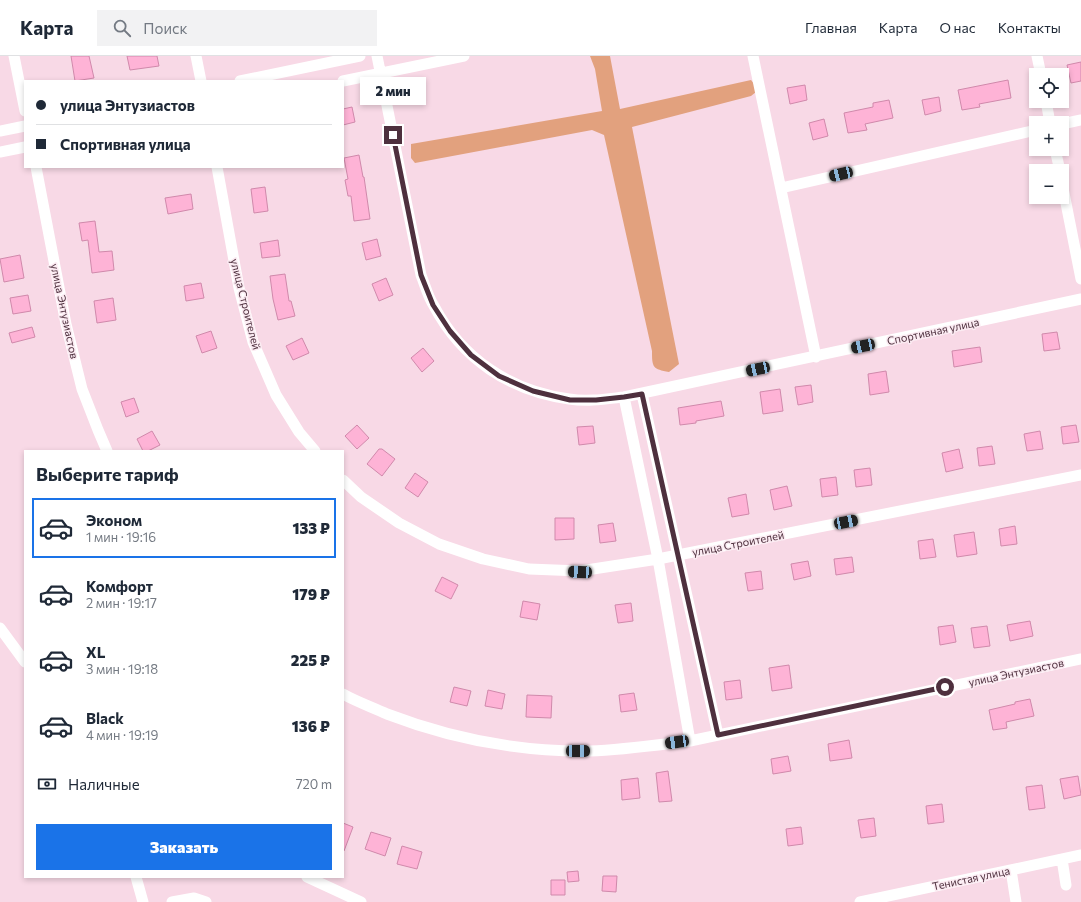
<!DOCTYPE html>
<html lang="ru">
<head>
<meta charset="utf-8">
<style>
  :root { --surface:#fff; --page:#f2f2f3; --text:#1f2937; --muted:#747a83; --line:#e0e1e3; --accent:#1a73e8 }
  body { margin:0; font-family:Commissioner,sans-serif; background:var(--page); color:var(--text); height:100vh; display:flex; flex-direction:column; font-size:15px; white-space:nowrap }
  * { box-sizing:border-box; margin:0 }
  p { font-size:13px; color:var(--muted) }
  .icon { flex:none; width:22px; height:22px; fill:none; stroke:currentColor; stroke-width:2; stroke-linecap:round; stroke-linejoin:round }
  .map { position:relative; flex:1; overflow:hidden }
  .panel { position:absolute; left:24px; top:394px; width:320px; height:428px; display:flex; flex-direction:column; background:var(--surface); border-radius:0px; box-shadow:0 2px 6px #0003 }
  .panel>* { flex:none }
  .guide { position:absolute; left:24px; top:24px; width:320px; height:88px; border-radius:0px; box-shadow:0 2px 6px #0003; display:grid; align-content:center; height:88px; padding:0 12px; background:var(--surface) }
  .fabs { position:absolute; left:1029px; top:12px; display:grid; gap:8px }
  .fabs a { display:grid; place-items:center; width:40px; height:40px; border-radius:0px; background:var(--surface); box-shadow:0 2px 6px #0003; font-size:20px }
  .end { position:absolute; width:18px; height:18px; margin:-9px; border:5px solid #4e303e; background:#fff; box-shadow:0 0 0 2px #fff }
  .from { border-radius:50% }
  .bubble { position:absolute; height:28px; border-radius:0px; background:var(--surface); box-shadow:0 2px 6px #0003; font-size:13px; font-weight:800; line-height:28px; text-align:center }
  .car { position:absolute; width:12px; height:24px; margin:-12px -6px; border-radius:5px; box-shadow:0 0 3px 1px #0007; background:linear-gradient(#222 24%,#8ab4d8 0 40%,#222 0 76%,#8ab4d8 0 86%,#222 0) }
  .guide b { display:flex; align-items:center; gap:14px; height:38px; font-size:15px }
  .guide b+b { border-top:1px solid var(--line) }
  .guide i { width:10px; height:10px; background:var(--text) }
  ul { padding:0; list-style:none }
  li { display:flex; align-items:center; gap:12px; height:60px; margin:0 8px 6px; padding:0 4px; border:2px solid transparent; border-radius:0px }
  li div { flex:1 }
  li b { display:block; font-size:15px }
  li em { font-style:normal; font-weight:800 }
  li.current { border-color:var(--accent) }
  li>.icon { width:36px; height:36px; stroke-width:1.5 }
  h2 { padding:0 12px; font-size:18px; line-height:48px }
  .pay { display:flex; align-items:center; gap:10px; height:44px; padding:0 12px; font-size:15px }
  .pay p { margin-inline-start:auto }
  .cta { display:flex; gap:8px; margin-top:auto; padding:8px 12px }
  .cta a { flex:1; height:46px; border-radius:0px; background:var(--accent); color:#fff; font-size:16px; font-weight:800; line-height:46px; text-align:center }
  header { display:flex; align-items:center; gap:24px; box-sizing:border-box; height:56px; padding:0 20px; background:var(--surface); border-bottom:1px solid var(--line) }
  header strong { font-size:19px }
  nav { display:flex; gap:22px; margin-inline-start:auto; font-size:14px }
  .search { width:280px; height:36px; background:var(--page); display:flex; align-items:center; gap:10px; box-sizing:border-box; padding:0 14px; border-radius:0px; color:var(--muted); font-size:15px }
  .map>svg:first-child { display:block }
  .forest { fill:#e2a17e }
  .building { fill:#feb3d6; stroke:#d089ab }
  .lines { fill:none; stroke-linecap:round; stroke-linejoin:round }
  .minor { stroke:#fff; stroke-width:11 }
  .route { stroke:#4e303e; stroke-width:5 }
  .labels { text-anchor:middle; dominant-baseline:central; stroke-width:3; stroke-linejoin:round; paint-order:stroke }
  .street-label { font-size:11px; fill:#4e303e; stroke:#fbebf2 }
</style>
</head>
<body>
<header>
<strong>Карта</strong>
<div class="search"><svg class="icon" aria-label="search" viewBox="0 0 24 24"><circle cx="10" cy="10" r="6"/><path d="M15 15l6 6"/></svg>Поиск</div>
<nav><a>Главная</a><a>Карта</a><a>О нас</a><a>Контакты</a></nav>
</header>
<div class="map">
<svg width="1081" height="846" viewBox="0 0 1081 846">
  <rect width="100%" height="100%" fill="#f8d9e6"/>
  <path class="forest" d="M590 0H610L620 53 751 24 755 29 756 36 751 40 632 71 679 308 669 316C653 313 652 312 652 295L604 79 592 74 415 107 411 102V88L602 55 595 13Z"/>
  <path class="building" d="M71 0H89L94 22 75 25Z
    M127 0H157L159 10 130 14Z
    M1081 6V25L1071 27 1067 9Z
    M1008 24 1011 42 979 48 980 51 962 54 958 34Z
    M805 29 807 44 790 48 787 32Z
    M939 41 941 55 925 59 922 44Z
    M889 44 893 62 865 68 867 74 848 77 844 57 873 51V47Z
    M352 51 355 66 343 69V53Z
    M824 63 828 80 813 84 809 67Z
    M359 99 363 121H364L370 163 354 165 351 140H348L345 124 348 123 344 102Z
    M265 131 268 155 254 157 251 133Z
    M191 138 193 153 168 158 165 142Z
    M95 165 99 196 112 195 114 214 92 217 88 184 82 185 79 167Z
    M377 183 381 200 366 204 362 187Z
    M278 184 280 200 262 202 260 187Z
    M20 199 24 222 4 226 0 203Z
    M285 218 289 245H291L295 260 278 264 273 243 270 220Z
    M386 222 393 239 379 245 372 228Z
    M201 227 204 242 186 245 184 230Z
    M28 239 31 255 13 258 10 242Z
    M113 242 116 264 97 267 94 245Z
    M32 271 35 281 12 287 9 277Z
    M211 275 217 292 202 297 196 280Z
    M1057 276 1060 293 1044 295 1042 278Z
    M302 282 309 297 293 304 286 290Z
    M980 291 982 306 954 311 952 295Z
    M423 292 434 305 422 316 411 302Z
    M886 315 889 336 870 339 868 318Z
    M811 329 813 346 798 349 795 331Z
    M780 333 783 355 763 358 760 336Z
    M134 342 139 356 126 361 121 346Z
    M721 345 724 360 696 365V367L680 369 678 352Z
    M357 369 369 382 357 393 345 380Z
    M1076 369 1079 386 1063 388 1061 371Z
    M593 370 595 387 579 389 577 371Z
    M152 375 160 389 148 395H143L137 383Z
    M1040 375 1043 393 1027 395 1024 378Z
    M992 390 995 408 979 410 977 392Z
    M379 393H382L395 403 382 420 367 408Z
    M959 393 963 412 946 416 942 397Z
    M870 412 872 429 856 431 854 414Z
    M415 417 428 426 418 441 405 432Z
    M836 421 838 439 822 441 820 423Z
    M787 430 792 450 774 454 770 434Z
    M746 438 749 458 732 461 728 442Z
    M555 462H574V483L555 484Z
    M613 467 616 485 600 487 598 469Z
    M1015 470 1017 488 1001 490 999 473Z
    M974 476 977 498 957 501 954 479Z
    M933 483 936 501 920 503 918 485Z
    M852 501 854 516 836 519 834 503Z
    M808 505 811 520 794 524 791 508Z
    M761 515 763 533 748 535 745 517Z
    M442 521 458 529 451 543 435 535Z
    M523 545 540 548 537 564 520 561Z
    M631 547 633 565 618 567 615 549Z
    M1030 565 1033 580 1010 585 1007 569Z
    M953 569 956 586 940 589 938 571Z
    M987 570 990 590 974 592 971 572Z
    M789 609 792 632 772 635 769 612Z
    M740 624 742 642 726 644 724 626Z
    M454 631 471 635 467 650 450 646Z
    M488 634 505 638 502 653 485 650Z
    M634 637 637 654 621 656 619 639Z
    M527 639 552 640 551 662 526 661Z
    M1030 643 1034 660 1006 666 1007 672 993 674 989 654 1015 648V646Z
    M849 684 852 702 830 705 828 688Z
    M788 700 791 715 773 718 771 703Z
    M668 715 672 745 659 746 656 717Z
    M1078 720 1081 739 1064 743 1060 723Z
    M638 722 640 742 622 744 621 724Z
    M1042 729 1045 752 1029 754 1026 731Z
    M942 748 944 766 928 768 926 750Z
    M874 762 876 780 861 782 858 764Z
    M343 767 353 771 344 795H343Z
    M801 771 803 788 788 790 786 773Z
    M371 776 391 782 385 800 365 793Z
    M402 790 422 796 417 813 397 808Z
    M578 815 579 825 568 826 567 816Z
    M603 820H617L616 836 602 835Z
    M551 824H565V839H551Z"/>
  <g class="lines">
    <path class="minor" d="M14 0 25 55
      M196 0 201 25
      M377 0 421 219C425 229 428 241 434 250 462 303 510 335 569 343 588 346 606 343 624 341L1081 243
      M753 0 816 301
      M1037 0 1041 19
      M240 25 360 0
      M343 25 464 0
      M1046 45 1050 67
      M1062 68 1081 64
      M0 75 25 70
      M1055 93 1060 115
      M0 96 25 91
      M36 111 66 268 82 333 98 374 107 395
      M217 111 239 232 253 286 276 339 299 376 315 395
      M1062 127 1081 223
      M781 132 1036 74
      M642 338 718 679
      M624 341 658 503 690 685
      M343 424 361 441 399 467 439 488 483 503 529 513 580 515 658 503 1081 419
      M0 572 25 606
      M343 638C357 646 372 651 387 658 452 683 520 696 590 695 623 694 657 689 690 685L1081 603
      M1062 803 1066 829
      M1011 814 1016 846
      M136 821 143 846
      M307 821 361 846
      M172 846 194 842 206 846
      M860 846 1081 799"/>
  </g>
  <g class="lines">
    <path class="route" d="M393 79 421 219 433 249 450 275 471 299 499 320 533 335 570 344H596L624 341 642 338 718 679 945 631"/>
  </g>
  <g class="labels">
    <g class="street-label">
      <text transform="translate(246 248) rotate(76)">улица Строителей</text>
      <text transform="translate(65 255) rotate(78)">улица Энтузиастов</text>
      <text transform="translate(933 275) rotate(-12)">Спортивная улица</text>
      <text transform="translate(738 487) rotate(-11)">улица Строителей</text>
      <text transform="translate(1016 616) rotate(-12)">улица Энтузиастов</text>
      <text transform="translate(971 822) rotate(-12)">Тенистая улица</text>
    </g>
  </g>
</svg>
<div class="fabs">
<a><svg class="icon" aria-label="locate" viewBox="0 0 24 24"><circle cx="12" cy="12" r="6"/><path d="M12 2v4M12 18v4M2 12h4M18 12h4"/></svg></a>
<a>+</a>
<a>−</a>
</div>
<i class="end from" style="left:945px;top:631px"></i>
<i class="end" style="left:393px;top:79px"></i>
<div class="bubble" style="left:360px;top:21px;width:66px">2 мин</div>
<i class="car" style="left:841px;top:118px;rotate:257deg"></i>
<i class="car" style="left:863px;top:290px;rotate:258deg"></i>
<i class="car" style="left:758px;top:313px;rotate:258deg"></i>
<i class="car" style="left:846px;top:466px;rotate:79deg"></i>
<i class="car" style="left:580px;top:516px;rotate:273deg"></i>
<i class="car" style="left:677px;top:686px;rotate:262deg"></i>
<i class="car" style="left:578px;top:695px;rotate:90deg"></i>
<div class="guide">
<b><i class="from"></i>улица Энтузиастов</b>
<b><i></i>Спортивная улица</b>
</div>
<section class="panel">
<h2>Выберите тариф</h2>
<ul>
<li class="current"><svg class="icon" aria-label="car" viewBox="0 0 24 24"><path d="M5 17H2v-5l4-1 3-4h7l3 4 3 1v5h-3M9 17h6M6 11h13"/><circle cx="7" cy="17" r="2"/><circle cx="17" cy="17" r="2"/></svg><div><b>Эконом</b><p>1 мин · 19:16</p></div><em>133 ₽</em></li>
<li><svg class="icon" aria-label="car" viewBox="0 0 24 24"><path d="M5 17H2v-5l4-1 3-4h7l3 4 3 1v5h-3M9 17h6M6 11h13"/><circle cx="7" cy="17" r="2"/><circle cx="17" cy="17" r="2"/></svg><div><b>Комфорт</b><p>2 мин · 19:17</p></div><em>179 ₽</em></li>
<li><svg class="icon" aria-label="car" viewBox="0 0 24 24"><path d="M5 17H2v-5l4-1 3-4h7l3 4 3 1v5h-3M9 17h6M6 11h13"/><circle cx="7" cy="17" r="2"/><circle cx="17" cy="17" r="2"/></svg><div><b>XL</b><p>3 мин · 19:18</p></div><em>225 ₽</em></li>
<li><svg class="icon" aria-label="car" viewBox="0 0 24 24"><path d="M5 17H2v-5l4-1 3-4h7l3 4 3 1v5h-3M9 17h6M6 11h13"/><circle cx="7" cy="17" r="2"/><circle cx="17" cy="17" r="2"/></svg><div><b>Black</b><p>4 мин · 19:19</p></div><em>136 ₽</em></li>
</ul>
<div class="pay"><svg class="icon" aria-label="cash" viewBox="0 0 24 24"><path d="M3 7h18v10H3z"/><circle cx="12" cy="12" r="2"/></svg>Наличные<p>720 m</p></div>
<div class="cta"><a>Заказать</a></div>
</section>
</div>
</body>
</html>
